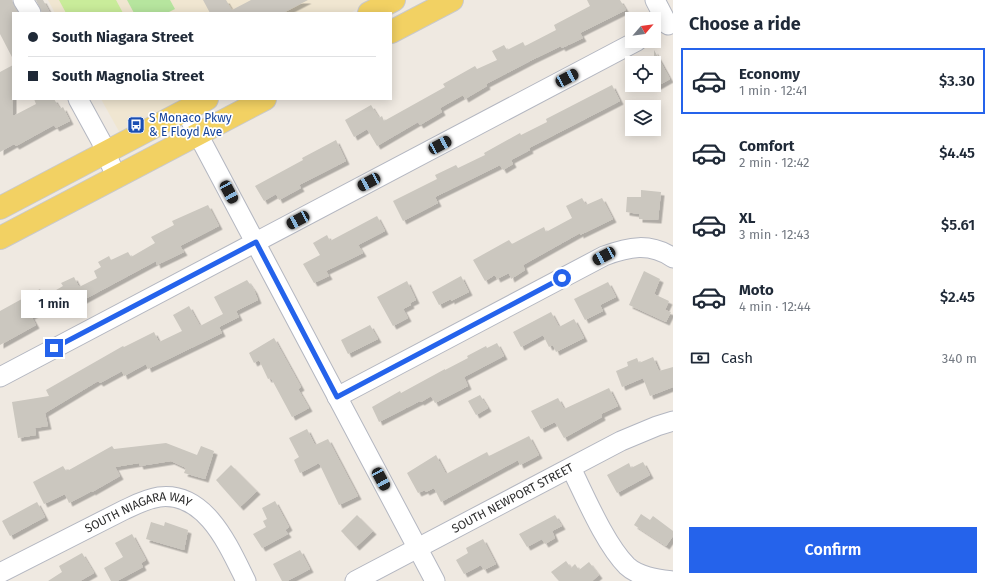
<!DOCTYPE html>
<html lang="en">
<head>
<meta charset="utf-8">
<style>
  :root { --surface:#fff; --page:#f6f6f7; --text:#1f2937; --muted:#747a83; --line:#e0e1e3; --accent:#2563eb }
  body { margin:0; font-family:"Fira Sans",sans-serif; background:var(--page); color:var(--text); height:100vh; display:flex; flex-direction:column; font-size:15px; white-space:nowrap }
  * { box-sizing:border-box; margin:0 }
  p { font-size:13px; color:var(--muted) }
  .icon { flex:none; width:22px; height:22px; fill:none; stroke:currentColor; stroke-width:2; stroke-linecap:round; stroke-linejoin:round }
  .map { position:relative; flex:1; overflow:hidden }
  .sheet { display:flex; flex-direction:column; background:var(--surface); width:320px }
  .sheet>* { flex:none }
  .top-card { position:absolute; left:12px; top:12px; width:380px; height:88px; border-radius:0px; box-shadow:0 2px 10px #0003; display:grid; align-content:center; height:88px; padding:0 16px; background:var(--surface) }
  .needle { width:26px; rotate:62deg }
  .fabs { position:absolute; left:625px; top:12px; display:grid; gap:8px }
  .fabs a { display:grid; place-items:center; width:36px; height:36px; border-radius:0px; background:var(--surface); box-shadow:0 2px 10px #0003; font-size:20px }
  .end { position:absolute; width:18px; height:18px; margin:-9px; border:5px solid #2563eb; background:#fff; box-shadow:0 0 0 2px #fff }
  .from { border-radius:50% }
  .bubble { position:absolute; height:28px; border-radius:0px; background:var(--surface); box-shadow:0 2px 10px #0003; font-size:13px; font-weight:600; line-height:28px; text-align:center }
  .car { position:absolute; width:12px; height:24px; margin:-12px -6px; border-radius:5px; box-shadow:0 0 3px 1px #0007; background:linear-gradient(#222 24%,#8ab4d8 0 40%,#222 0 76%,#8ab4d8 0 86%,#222 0) }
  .top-card b { display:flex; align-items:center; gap:14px; height:38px; font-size:15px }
  .top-card b+b { border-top:1px solid var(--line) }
  .top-card i { width:10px; height:10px; background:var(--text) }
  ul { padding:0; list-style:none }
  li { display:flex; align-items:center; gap:12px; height:66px; margin:0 8px 6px; padding:0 8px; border:2px solid transparent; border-radius:0px }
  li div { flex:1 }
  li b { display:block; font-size:15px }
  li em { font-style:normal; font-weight:600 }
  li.active { border-color:var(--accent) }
  li>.icon { width:36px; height:36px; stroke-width:1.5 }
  h2 { padding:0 16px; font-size:18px; line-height:48px }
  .pay { display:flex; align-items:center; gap:10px; height:44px; padding:0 16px; font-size:15px }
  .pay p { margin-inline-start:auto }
  .action { display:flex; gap:8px; margin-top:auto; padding:8px 16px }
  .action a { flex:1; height:46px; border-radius:0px; background:var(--accent); color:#fff; font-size:16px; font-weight:600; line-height:46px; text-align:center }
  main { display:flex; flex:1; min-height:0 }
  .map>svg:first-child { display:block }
  .education { fill:#f0e6d1 }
  .green { fill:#b6e59e }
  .pitch { fill:#c9ec9a }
  .building { fill:#cbc7bf; filter:url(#shadow) }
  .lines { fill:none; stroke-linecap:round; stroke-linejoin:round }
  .minor-casing { stroke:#b4b7c1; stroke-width:21 }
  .major-casing { stroke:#c9c9c9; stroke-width:24 }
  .minor { stroke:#fff; stroke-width:19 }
  .major { stroke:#f2d163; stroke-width:22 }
  .route { stroke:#2563eb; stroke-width:5 }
  .labels { text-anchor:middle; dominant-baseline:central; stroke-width:3.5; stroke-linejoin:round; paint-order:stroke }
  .transit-label { font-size:12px; fill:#164399; stroke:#fff; text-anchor:start }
  .street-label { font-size:12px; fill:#2e2e2e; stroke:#fff }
</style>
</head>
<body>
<main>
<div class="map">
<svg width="673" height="581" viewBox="0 0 673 581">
  <defs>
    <filter id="shadow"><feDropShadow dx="3.5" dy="3.5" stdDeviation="0" flood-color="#0004"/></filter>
  </defs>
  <rect width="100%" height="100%" fill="#efe9e1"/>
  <path class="education" d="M48 0H374L350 13H55Z
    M101 99H189L121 135Z"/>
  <path class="green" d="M127 0H170L175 9 167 13H134Z"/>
  <path class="pitch" d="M59 0H116L123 13H66Z"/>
  <path class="building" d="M0 0H12L18 13H13V59L0 34Z
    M36 0H43L50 13H42Z
    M203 0H226L232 10 251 0H308L283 13H210Z
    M587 0H620L626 10 580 33 583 38 562 48 561 46 532 60 486 84 487 86 465 99 463 95 440 108 442 112 420 125 418 122 377 146 367 129 354 137 345 120 371 105 379 118 382 116 384 121 445 87 443 84 475 66 477 69 497 60 492 51 504 45 507 50 523 42 525 46 556 30 554 25 590 6Z
    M654 50 670 79 654 88Z
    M13 65V116L36 104 34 99H54L60 109 63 107 70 121 56 128 54 125 16 146 14 144 0 152V72Z
    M612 85 620 101 529 148 530 150 511 160 513 164 503 170 500 165 435 197 438 203 403 221 393 201 437 179 435 175 456 165 458 168 485 155 484 153 520 133 521 135 547 122 546 119Z
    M336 140 346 161 299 185 301 188 279 200 276 194 264 201 255 186 303 160 302 158Z
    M641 190 661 192 658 220 639 219V214L626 212 627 197H641Z
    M582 198 586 205 602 198 613 219 580 235V233L523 265 525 270 511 279 509 273 497 279 495 275 485 281 473 260 509 240 512 244 544 227 546 232 572 218 566 206Z
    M208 205 219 226 180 246 184 252 157 265 156 261 61 312 51 293 63 286 61 283 74 277 79 287 97 278 94 271 101 267 98 262 109 256 111 260 128 252 131 257 155 243 151 237 174 225 172 221Z
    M377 216 385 231 358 245 363 253 326 271 329 276 314 283 303 264 320 255 313 243 327 235 330 241Z
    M644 271 660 279 654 294 669 301 665 310 671 312 666 322 629 305Z
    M461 276 469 292 451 301V299L439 305 432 292Z
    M247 280 254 290 258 300 236 311 239 317 219 327 222 333 148 369 146 364 124 376 122 371 100 383 98 381 45 413 48 426 35 428 36 435 18 438 12 402 49 396 46 390 123 346 124 347 154 332 159 342 182 331 173 315 189 306 200 326 223 314 214 297Z
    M407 281 416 300 410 303 411 305 403 309 408 318 393 326 377 297Z
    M608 282 616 297 600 305 603 311 585 320 574 299Z
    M40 289 48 304 38 309 39 312 31 316 36 325 0 345V311Z
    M551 312 559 327 574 319 584 338 556 352 553 345 549 347 543 335 521 347 513 332Z
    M370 325 378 339 348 354 341 340Z
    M274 338 301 387 298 389 309 408 292 417 271 378 268 379 259 360 254 363 249 353Z
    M497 343 504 356 464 377 468 386 435 403 431 396 421 402 420 401 379 422 372 407 400 391 401 393 445 369V370L468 358 467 356 486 346 487 348Z
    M653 357 659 371 673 367V387L650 396 643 378 622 387 616 371 628 366 627 362 637 358 639 363Z
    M609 388 618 406 601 414 602 417 564 438 555 422 541 429 531 411 558 398 564 409Z
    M480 395 488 408 476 415 468 401Z
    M307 429 315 445 328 439 358 496 339 505 319 463 300 473 294 460 299 457 289 438Z
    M529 436 539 455 520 465 518 460 441 502 434 488 426 492 425 490 418 493 407 473 436 455 446 474 487 452 489 456Z
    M166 443 197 455 201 446 214 451 205 479 184 473 186 468 171 461 140 466 139 463 115 467 120 476 92 492V491L69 503 65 494 44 504 33 482 63 466 66 471 68 469 69 470 112 446 114 449Z
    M643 462 650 475 617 493 607 475 629 463 631 468Z
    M231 465 257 491 240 507 216 480Z
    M275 501 289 527 285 530 288 534 262 548 253 534 266 527 263 521 267 519 262 508Z
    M37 502 45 517 10 536 2 521Z
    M641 514 650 520 653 516 673 531V536L666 546 634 525Z
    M357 515 373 531 356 547 341 531Z
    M555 515 562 526 552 531 555 538 545 544 542 539 527 547 519 534Z
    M151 522 164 526 165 522 188 530 184 550 146 539Z
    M132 534 146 560 141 563 143 567 117 581H111L104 568 123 557 115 543Z
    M483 539 496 564 484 570 481 565 464 574 456 560 468 553 466 548Z
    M300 550 310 569 287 581H282L273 564Z
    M82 553 94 573 80 581H48L62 572 59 566Z
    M566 561 571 568 575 564 579 570 589 562 599 575 592 581H559L551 572Z"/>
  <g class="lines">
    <defs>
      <g id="minor">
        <path d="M23 0 31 13"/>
        <path d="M655 0 668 25"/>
        <path d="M78 99 101 141 116 177"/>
        <path d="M185 110 435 581"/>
        <path d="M0 377 637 41"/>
        <path d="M337 397 604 256C628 247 650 242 673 258"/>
        <path d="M571 468C585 496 605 544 627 566 639 577 658 579 673 581"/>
        <path id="s1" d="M0 573 124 510C135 505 146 499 159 497 206 491 229 547 246 581"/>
        <path id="s2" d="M355 581 621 441 657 426 673 421"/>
      </g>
      <path id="major" d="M369 13 394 0
        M391 32 452 0
        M0 208 207 99
        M0 238 265 99"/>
    </defs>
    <use href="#minor" class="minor-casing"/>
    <use href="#major" class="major-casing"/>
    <use href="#minor" class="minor"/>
    <use href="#major" class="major"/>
  </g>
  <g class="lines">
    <path class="route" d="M54 348 256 242 337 397 562 278"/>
  </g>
  <defs>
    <symbol id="bus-square" viewBox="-11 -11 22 22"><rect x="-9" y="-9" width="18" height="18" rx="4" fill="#1a4fb4" stroke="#fff"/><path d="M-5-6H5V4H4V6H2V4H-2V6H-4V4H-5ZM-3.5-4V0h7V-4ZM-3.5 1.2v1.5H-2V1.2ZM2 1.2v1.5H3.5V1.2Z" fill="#fff"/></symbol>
  </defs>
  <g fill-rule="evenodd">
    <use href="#bus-square" x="126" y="115" width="20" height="20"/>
  </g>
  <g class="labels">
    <g class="transit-label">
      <text x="149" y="118">S Monaco Pkwy<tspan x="149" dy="14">&amp; E Floyd Ave</tspan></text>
    </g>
    <g class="street-label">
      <text stroke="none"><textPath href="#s2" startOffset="178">SOUTH NEWPORT STREET</textPath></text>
      <text stroke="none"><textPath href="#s1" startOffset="153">SOUTH NIAGARA WAY</textPath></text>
    </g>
  </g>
</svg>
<div class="fabs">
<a><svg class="needle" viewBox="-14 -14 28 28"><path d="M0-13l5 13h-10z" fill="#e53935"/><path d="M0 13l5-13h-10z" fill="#747a83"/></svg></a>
<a><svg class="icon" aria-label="locate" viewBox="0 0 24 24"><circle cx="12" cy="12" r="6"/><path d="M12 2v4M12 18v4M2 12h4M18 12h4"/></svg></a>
<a><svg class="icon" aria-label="layers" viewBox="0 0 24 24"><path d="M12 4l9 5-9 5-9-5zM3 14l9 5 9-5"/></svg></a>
</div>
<i class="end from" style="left:562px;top:278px"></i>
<i class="end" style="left:54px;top:348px"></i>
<div class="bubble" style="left:21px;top:290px;width:66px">1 min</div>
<i class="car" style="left:567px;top:78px;rotate:62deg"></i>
<i class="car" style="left:440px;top:145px;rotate:62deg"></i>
<i class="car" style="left:369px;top:182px;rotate:242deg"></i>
<i class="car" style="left:229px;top:192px;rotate:152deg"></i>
<i class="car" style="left:298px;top:220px;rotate:242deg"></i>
<i class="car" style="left:604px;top:256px;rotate:242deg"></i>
<i class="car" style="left:381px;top:479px;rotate:152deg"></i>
<div class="top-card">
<b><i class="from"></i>South Niagara Street</b>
<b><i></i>South Magnolia Street</b>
</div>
</div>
<section class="sheet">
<h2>Choose a ride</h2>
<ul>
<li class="active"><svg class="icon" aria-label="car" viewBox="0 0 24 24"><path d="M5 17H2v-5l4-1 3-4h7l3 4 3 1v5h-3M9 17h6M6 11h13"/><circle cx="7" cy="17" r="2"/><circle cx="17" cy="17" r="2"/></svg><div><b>Economy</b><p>1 min · 12:41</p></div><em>$3.30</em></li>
<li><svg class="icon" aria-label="car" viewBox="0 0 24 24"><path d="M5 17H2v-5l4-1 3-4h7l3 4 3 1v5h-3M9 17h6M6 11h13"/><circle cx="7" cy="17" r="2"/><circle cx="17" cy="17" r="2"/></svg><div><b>Comfort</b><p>2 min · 12:42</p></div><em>$4.45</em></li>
<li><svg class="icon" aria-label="car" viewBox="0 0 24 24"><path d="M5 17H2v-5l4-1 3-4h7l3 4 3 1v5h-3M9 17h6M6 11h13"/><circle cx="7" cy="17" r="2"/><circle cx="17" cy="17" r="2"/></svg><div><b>XL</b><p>3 min · 12:43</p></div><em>$5.61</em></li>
<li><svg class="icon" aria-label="car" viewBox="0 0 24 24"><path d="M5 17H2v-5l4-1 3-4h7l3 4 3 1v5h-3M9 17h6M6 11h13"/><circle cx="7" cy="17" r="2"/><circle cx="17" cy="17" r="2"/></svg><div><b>Moto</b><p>4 min · 12:44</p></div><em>$2.45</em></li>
</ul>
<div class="pay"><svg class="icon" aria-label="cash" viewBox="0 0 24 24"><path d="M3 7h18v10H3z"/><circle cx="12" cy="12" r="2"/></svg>Cash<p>340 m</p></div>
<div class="action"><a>Confirm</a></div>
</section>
</main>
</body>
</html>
